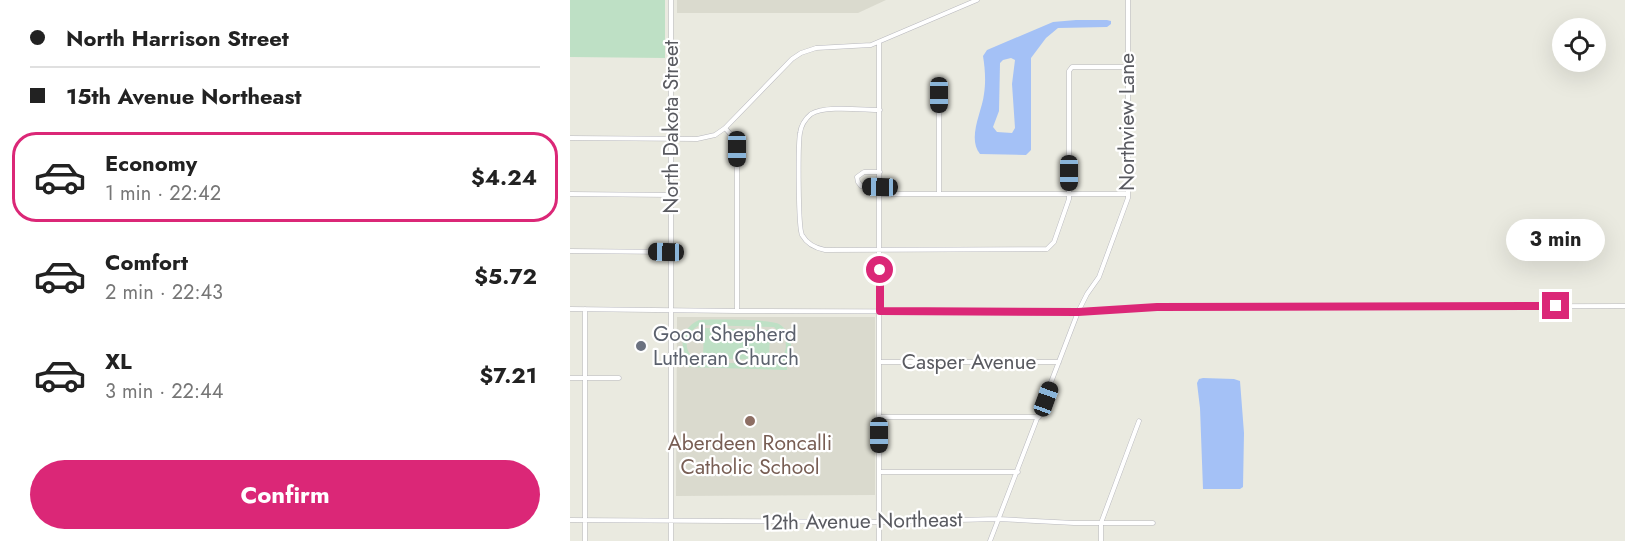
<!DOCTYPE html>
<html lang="en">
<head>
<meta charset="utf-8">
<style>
  :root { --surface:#fff; --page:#f6f6f6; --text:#222; --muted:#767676; --line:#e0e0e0; --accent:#db2777 }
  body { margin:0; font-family:Jost,sans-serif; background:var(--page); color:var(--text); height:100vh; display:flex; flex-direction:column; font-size:22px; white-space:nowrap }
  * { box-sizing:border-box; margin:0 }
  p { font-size:20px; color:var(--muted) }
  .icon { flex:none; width:33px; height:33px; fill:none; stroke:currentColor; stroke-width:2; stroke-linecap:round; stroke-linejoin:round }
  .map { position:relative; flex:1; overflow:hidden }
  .side { display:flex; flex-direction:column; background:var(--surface); width:570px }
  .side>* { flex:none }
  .hud { display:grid; align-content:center; height:132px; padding:0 30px; background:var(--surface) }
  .fabs { position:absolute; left:982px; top:18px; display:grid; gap:12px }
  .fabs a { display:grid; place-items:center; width:54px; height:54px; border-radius:50%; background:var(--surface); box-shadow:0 6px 24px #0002; font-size:30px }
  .end { position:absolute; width:27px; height:27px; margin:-14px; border:8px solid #db2777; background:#fff; box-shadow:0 0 0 3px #fff }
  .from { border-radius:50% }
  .bubble { position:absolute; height:42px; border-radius:21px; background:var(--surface); box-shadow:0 6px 24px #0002; font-size:20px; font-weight:700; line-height:42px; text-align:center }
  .car { position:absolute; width:18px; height:36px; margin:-18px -9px; border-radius:8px; box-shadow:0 0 4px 2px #0007; background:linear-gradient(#222 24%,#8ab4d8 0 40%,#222 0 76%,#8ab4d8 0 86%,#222 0) }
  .hud b { display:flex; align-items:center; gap:21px; height:57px; font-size:22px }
  .hud b+b { border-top:2px solid var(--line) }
  .hud i { width:15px; height:15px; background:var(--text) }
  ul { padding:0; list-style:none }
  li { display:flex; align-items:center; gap:18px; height:90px; margin:0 12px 9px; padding:0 18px; border:3px solid transparent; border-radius:24px }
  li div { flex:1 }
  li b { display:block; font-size:22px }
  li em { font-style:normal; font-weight:700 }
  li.selected { border-color:var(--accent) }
  li>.icon { width:54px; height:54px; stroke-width:1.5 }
  .primary-button { display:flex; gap:12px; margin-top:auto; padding:12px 30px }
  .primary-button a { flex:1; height:69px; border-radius:36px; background:var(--accent); color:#fff; font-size:24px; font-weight:700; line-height:69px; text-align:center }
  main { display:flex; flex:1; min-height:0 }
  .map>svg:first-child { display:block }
  .education { fill:#dadace }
  .green { fill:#bee0c5; fill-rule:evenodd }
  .water { fill:#a4c1f6; fill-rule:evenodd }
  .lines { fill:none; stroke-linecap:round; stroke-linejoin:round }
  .minor-casing { stroke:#b8b8be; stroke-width:5 }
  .minor { stroke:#fff; stroke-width:4 }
  .route { stroke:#db2777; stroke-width:8 }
  .worship-dot { fill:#6b7280; stroke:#fff; stroke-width:2 }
  .education-dot { fill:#8d6e63; stroke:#fff; stroke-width:2 }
  .labels { text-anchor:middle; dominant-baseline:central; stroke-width:4.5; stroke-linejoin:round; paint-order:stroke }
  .street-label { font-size:21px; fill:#595a60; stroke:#fff }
  .worship-label { font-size:21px; fill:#5b616d; stroke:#fff; text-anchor:start }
  .education-label { font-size:21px; fill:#785e54; stroke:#fff }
</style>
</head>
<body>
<main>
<section class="side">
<div class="hud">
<b><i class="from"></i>North Harrison Street</b>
<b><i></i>15th Avenue Northeast</b>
</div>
<ul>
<li class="selected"><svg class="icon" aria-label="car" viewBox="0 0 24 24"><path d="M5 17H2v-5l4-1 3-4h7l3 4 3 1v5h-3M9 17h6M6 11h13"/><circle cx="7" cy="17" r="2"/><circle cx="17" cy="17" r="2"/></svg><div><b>Economy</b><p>1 min · 22:42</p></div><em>$4.24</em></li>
<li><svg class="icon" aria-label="car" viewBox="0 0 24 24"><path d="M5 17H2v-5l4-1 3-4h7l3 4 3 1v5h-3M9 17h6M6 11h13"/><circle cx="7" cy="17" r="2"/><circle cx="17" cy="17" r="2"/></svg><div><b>Comfort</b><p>2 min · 22:43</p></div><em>$5.72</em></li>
<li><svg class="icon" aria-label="car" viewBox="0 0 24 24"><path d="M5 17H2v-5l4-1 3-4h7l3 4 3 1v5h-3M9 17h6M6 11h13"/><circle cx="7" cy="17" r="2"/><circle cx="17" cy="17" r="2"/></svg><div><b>XL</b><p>3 min · 22:44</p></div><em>$7.21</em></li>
</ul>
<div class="primary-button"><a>Confirm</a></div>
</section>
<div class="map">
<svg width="1055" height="541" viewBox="0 0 1055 541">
  <rect width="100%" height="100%" fill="#eaeae0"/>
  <path class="education" d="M107 0H316L288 13H107Z
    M107 317H305V495L106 496Z"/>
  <path class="green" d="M0 0H95V58L0 57Z
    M129 320C142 319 199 319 209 324 216 328 220 336 221 344 221 352 217 358 211 364L217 365V370L114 367V362H121C107 348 111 328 129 320ZM130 325 204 327 215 338C222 372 183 364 163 363 152 363 139 365 129 361 111 354 114 332 130 325Z
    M134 328 200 330 199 360 133 358Z"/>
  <path class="water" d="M506 20H537L541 21V24L537 27 488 28 476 38 461 58V150L456 155 410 154C397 138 412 112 414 94 416 82 415 68 413 56L417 50 483 22ZM441 58 445 60 442 84 445 128 442 133 427 132 423 127 429 111 430 63 433 60Z
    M633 378 664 379 670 381 674 433 673 487 670 489H633L630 408 627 383 629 379Z"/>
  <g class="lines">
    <defs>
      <path id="minor" d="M309 42V541
        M310 110C293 110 255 105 241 114 235 119 231 126 230 133 228 145 228 227 232 235 237 244 245 248 255 250L477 249 484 242 499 199V71L502 67H557
        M155 128 164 138 167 149V311
        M0 138 127 139 145 135 155 128 222 59 231 53 246 48 301 45 407 0
        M309 187 291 186 288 182 287 177 294 172H310
        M0 194 102 195
        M310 194H558
        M369 194V95L372 89
        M0 251 101 252
        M0 309 167 311 508 312 587 307 1055 306
        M15 309V541
        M310 362H489
        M0 378H49
        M309 417H469
        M309 472H448
        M0 520 309 522 428 519 504 523H583
        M101 541V0
        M420 541 508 312 517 294 529 277 558 198V0
        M531 541V523L569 421"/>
    </defs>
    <use href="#minor" class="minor-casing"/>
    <use href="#minor" class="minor"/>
  </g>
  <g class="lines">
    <path class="route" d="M310 270V311L508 312 587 307 986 306"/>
  </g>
  <circle class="worship-dot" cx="71" cy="346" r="6"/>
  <circle class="education-dot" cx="180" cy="421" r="6"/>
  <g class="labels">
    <g class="street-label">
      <text transform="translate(557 122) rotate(-90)">Northview Lane</text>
      <text transform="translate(101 127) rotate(-90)">North Dakota Street</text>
      <text x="399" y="362">Casper Avenue</text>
      <text transform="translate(292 521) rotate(-1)">12th Avenue Northeast</text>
    </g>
    <g class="worship-label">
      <text x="83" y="334">Good Shepherd<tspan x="83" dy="24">Lutheran Church</tspan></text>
    </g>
    <g class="education-label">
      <text x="180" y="443">Aberdeen Roncalli<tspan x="180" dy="24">Catholic School</tspan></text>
    </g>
  </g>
</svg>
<div class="fabs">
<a><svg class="icon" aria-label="locate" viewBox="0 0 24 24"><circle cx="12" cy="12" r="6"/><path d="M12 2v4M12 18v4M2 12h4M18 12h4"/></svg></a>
</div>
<i class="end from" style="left:310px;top:270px"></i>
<i class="end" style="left:986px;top:306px"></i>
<div class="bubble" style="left:936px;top:219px;width:99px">3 min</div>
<i class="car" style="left:369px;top:95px;rotate:180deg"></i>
<i class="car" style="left:167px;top:149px;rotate:180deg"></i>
<i class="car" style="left:499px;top:173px;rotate:180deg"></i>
<i class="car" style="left:310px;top:187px;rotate:271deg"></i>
<i class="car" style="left:96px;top:252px;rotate:271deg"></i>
<i class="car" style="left:476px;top:399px;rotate:20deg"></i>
<i class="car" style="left:309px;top:435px;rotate:180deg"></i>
</div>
</main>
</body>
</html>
